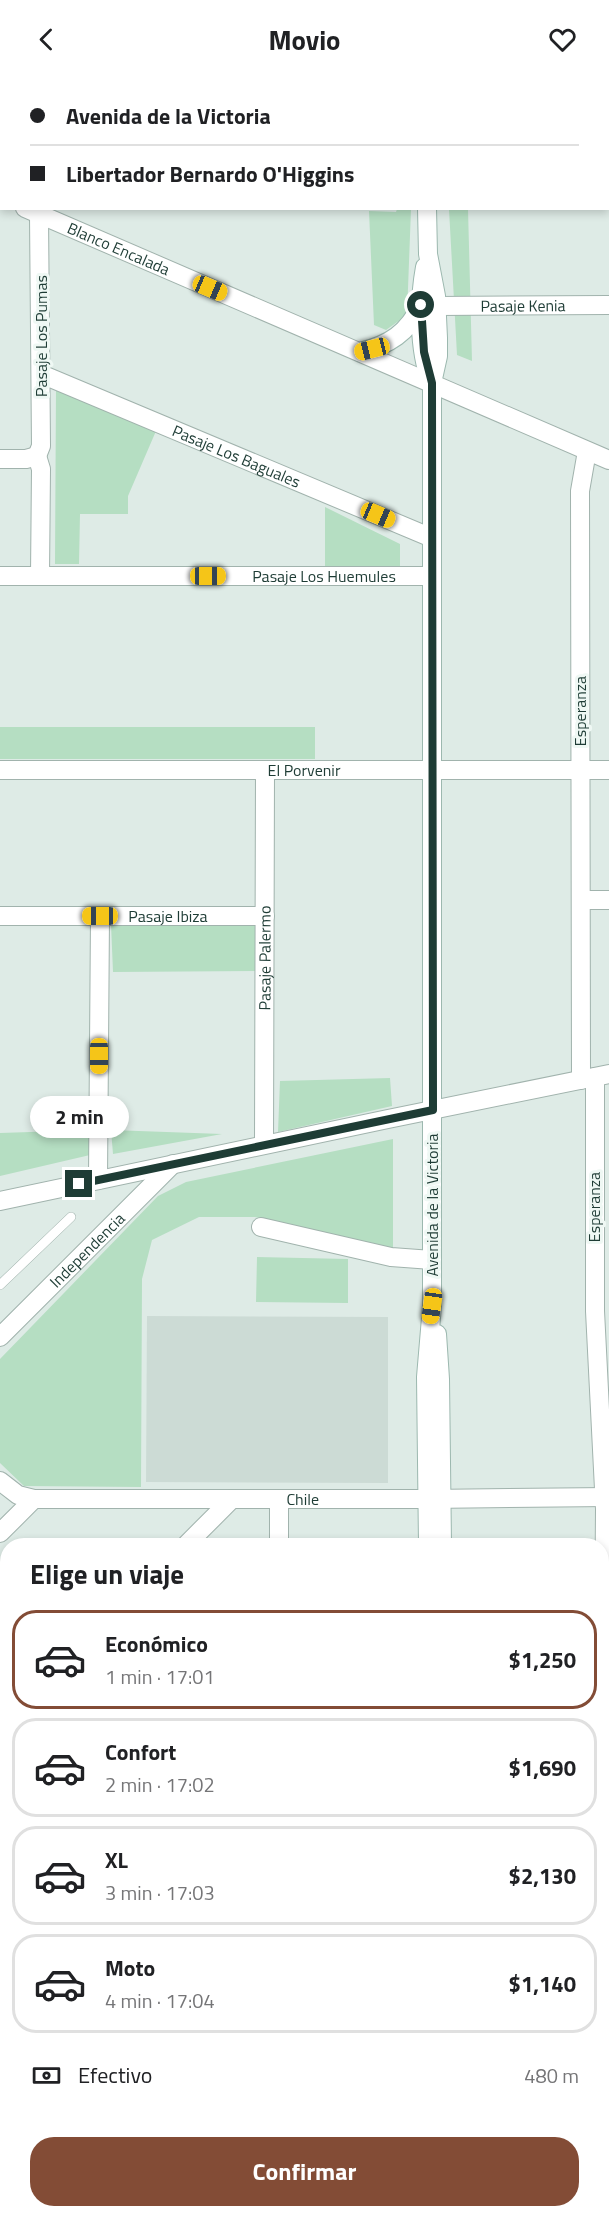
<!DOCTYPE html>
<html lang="es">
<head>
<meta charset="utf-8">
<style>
  :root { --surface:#fff; --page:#f2f2f2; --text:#202124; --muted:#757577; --line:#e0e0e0; --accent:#834c36 }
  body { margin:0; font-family:"Titillium Web",sans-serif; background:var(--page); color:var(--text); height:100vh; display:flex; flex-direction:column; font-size:22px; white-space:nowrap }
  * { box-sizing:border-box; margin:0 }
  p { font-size:20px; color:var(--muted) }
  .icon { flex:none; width:33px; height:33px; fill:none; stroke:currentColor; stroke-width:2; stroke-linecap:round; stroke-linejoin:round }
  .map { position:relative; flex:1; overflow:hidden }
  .drawer { position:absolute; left:0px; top:1460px; width:609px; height:680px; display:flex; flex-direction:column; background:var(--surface); border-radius:24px 24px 0 0; box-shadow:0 3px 9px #0003 }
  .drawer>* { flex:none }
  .top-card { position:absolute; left:0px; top:0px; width:609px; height:132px; box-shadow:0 3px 9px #0003; display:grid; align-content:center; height:132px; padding:0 30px; background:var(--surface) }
  .end { position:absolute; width:27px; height:27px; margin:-14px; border:8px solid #1e3c35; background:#fff; box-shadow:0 0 0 3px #fff }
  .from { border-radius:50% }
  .bubble { position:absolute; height:42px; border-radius:21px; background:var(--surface); box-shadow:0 3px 9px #0003; font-size:20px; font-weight:700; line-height:42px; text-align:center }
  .car { position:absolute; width:18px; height:36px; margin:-18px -9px; border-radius:8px; box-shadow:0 0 4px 2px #0007; background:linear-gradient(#f5c518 24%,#345 0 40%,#f5c518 0 76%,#345 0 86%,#f5c518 0) }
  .top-card b { display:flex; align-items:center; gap:21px; height:57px; font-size:22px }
  .top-card b+b { border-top:2px solid var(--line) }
  .top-card i { width:15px; height:15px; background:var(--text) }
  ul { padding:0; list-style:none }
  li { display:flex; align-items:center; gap:18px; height:99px; margin:0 12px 9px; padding:0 18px; border:3px solid var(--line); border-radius:24px }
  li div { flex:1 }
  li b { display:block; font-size:22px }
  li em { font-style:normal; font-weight:700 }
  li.selected { border-color:var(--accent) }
  li>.icon { width:54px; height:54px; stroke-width:1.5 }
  h2 { padding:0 30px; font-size:27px; line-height:72px }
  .pay { display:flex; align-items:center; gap:15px; height:66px; padding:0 30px; font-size:22px }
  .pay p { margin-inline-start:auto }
  .button { display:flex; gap:12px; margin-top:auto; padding:12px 30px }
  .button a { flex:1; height:69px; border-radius:24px; background:var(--accent); color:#fff; font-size:24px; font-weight:700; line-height:69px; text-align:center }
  header { display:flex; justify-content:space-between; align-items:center; height:78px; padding:0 30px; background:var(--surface); font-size:27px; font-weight:700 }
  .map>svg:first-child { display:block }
  .built { fill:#ccdbd5 }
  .green { fill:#b5dec2 }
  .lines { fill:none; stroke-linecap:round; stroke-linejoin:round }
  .service-casing { stroke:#a1b3ad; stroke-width:10 }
  .minor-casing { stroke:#a1b3ad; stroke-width:20 }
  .tertiary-casing { stroke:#a1b3ad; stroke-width:20 }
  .secondary-casing { stroke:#9cb8af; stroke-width:20 }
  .service { stroke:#fff; stroke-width:9 }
  .minor { stroke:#fff; stroke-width:18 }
  .tertiary { stroke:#fff; stroke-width:18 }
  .secondary { stroke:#fff; stroke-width:18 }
  .route { stroke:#1e3c35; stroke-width:8 }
  .labels { text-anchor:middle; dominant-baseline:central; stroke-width:6; stroke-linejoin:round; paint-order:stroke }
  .street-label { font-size:16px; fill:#1e3c35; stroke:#eff8f4 }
</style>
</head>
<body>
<header><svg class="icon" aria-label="back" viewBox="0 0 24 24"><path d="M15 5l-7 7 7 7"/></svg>Movio<svg class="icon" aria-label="heart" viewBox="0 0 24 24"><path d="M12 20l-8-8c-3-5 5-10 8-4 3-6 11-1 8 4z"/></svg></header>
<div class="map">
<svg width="609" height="2138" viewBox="0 0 609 2138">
  <rect width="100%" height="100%" fill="#deebe6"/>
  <path class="built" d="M147 1238 388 1239V1405L146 1404Z"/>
  <path class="green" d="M397 131H411L407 237 386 252 374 247 369 133 396 134Z
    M449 131H468L472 283 457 277Z
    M56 310 156 353 128 418V436H80L79 486H55Z
    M325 429 400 466V490H325Z
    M0 649H315V681H0Z
    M260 844 261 893 113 894 111 846Z
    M390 1000 392 1028 278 1054 280 1003Z
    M90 1052V1077L0 1098V1055Z
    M111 1052 222 1056 113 1076Z
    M393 1061V1172L255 1139H199L152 1162 142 1201 141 1409 24 1408 0 1385V1281L158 1118 186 1104Z
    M257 1179 348 1181V1225L256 1224Z
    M7 1672V1707L0 1706V1679Z
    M0 1785 7 1792V1909L0 1901Z"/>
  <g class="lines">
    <defs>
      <path id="service" d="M0 1207 71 1139"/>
      <g id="minor">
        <path d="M557 0V2"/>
        <path d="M8 2V0"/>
        <path d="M0 28 2 24"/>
        <path id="s1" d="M437 228 609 227"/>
        <path id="s2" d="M41 296 432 460"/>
        <path d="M37 378 41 368 39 137"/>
        <path d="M37 378 41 391 40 498"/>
        <path d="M0 381H26L37 378"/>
        <path id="s3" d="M0 498H432"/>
        <path id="s4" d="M0 692H609"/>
        <path d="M581 822H609"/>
        <path id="s5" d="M0 838H265"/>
        <path d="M595 999V1233L605 1431 603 1704 609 1942"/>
        <path d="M581 1002 580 413 587 373"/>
        <path id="s6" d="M264 1066 265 692"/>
        <path d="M98 1102 100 838"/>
        <path d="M261 1149 391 1179 432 1182"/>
        <path id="s7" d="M0 1259 173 1086"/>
        <path id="s8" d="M0 1403 18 1417 34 1421H428"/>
        <path d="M279 1421V1467"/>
        <path d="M0 1455 34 1421"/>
        <path d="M186 1467 232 1421"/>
        <path d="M0 1655 8 1647"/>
        <path d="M0 1767 8 1775"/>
        <path d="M0 1917 8 1925"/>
        <path d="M0 2075H8"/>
        <path d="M142 2132V2138"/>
      </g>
      <g id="tertiary">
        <path d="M0 120 2 121"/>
        <path id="s9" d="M25 130 609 382"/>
        <path d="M0 1123 388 1041 609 996"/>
        <path d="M428 1421 609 1419"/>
        <path d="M602 1930H609"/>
      </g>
      <path id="secondary" d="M424 0V2
        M608 108H609
        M427 130 428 176 436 218 438 260V278L432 305V1228L426 1299 428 1467
        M425 189C419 222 418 271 431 304
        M360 274C389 267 408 255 421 227
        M437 1256 440 1301 442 1467
        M432 2138V2132"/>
    </defs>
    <use href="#service" class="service-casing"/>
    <use href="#minor" class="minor-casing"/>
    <use href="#tertiary" class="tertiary-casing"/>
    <use href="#secondary" class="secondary-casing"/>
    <use href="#service" class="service"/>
    <use href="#minor" class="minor"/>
    <use href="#tertiary" class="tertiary"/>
    <use href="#secondary" class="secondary"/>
  </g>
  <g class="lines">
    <path class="route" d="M79 1106 433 1032 432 305 424 274 421 227"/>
  </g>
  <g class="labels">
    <g class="street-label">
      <text stroke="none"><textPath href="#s9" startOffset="102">Blanco Encalada</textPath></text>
      <text stroke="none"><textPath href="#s1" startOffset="86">Pasaje Kenia</textPath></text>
      <text transform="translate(41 258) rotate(-90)">Pasaje Los Pumas</text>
      <text stroke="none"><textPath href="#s2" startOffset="212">Pasaje Los Baguales</textPath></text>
      <text stroke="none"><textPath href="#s3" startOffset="324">Pasaje Los Huemules</textPath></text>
      <text transform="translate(580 633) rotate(-90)">Esperanza</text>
      <text stroke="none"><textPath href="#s4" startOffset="304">El Porvenir</textPath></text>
      <text stroke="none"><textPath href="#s5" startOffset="168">Pasaje Ibiza</textPath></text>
      <text stroke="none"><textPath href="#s6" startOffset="186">Pasaje Palermo</textPath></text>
      <text transform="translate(432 1127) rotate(-90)">Avenida de la Victoria</text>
      <text transform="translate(594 1129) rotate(-90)">Esperanza</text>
      <text stroke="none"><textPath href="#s7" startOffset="123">Independencia</textPath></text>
      <text stroke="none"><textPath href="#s8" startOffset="308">Chile</textPath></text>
    </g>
  </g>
</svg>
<i class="end from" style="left:421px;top:227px"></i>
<i class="end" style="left:79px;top:1106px"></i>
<div class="bubble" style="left:30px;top:1018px;width:99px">2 min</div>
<i class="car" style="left:210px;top:210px;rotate:113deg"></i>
<i class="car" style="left:372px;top:271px;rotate:256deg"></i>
<i class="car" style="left:378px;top:437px;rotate:113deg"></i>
<i class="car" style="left:208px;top:498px;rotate:90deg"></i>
<i class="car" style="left:100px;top:838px;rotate:270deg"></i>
<i class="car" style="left:99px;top:978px;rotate:180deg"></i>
<i class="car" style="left:432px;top:1228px;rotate:188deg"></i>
<div class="top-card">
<b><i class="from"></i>Avenida de la Victoria</b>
<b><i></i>Libertador Bernardo O'Higgins</b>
</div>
<section class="drawer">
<h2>Elige un viaje</h2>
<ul>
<li class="selected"><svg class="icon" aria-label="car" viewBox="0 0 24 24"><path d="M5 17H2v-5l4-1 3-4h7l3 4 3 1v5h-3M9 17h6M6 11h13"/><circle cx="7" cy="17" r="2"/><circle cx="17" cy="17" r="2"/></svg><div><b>Económico</b><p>1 min · 17:01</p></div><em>$1,250</em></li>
<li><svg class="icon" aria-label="car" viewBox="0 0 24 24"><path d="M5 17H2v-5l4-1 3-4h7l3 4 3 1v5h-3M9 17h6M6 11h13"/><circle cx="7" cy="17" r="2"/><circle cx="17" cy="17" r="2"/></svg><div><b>Confort</b><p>2 min · 17:02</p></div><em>$1,690</em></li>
<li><svg class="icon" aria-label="car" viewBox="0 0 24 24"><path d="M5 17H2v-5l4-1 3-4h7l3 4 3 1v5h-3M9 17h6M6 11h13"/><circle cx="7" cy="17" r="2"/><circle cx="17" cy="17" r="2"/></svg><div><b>XL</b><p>3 min · 17:03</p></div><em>$2,130</em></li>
<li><svg class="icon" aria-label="car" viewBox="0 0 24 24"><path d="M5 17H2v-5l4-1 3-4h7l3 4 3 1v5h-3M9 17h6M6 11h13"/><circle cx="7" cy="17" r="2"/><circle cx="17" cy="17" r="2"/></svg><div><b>Moto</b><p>4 min · 17:04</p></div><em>$1,140</em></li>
</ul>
<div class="pay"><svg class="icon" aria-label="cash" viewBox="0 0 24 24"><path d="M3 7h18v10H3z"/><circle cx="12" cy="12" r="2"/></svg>Efectivo<p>480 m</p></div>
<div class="button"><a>Confirmar</a></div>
</section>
</div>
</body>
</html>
